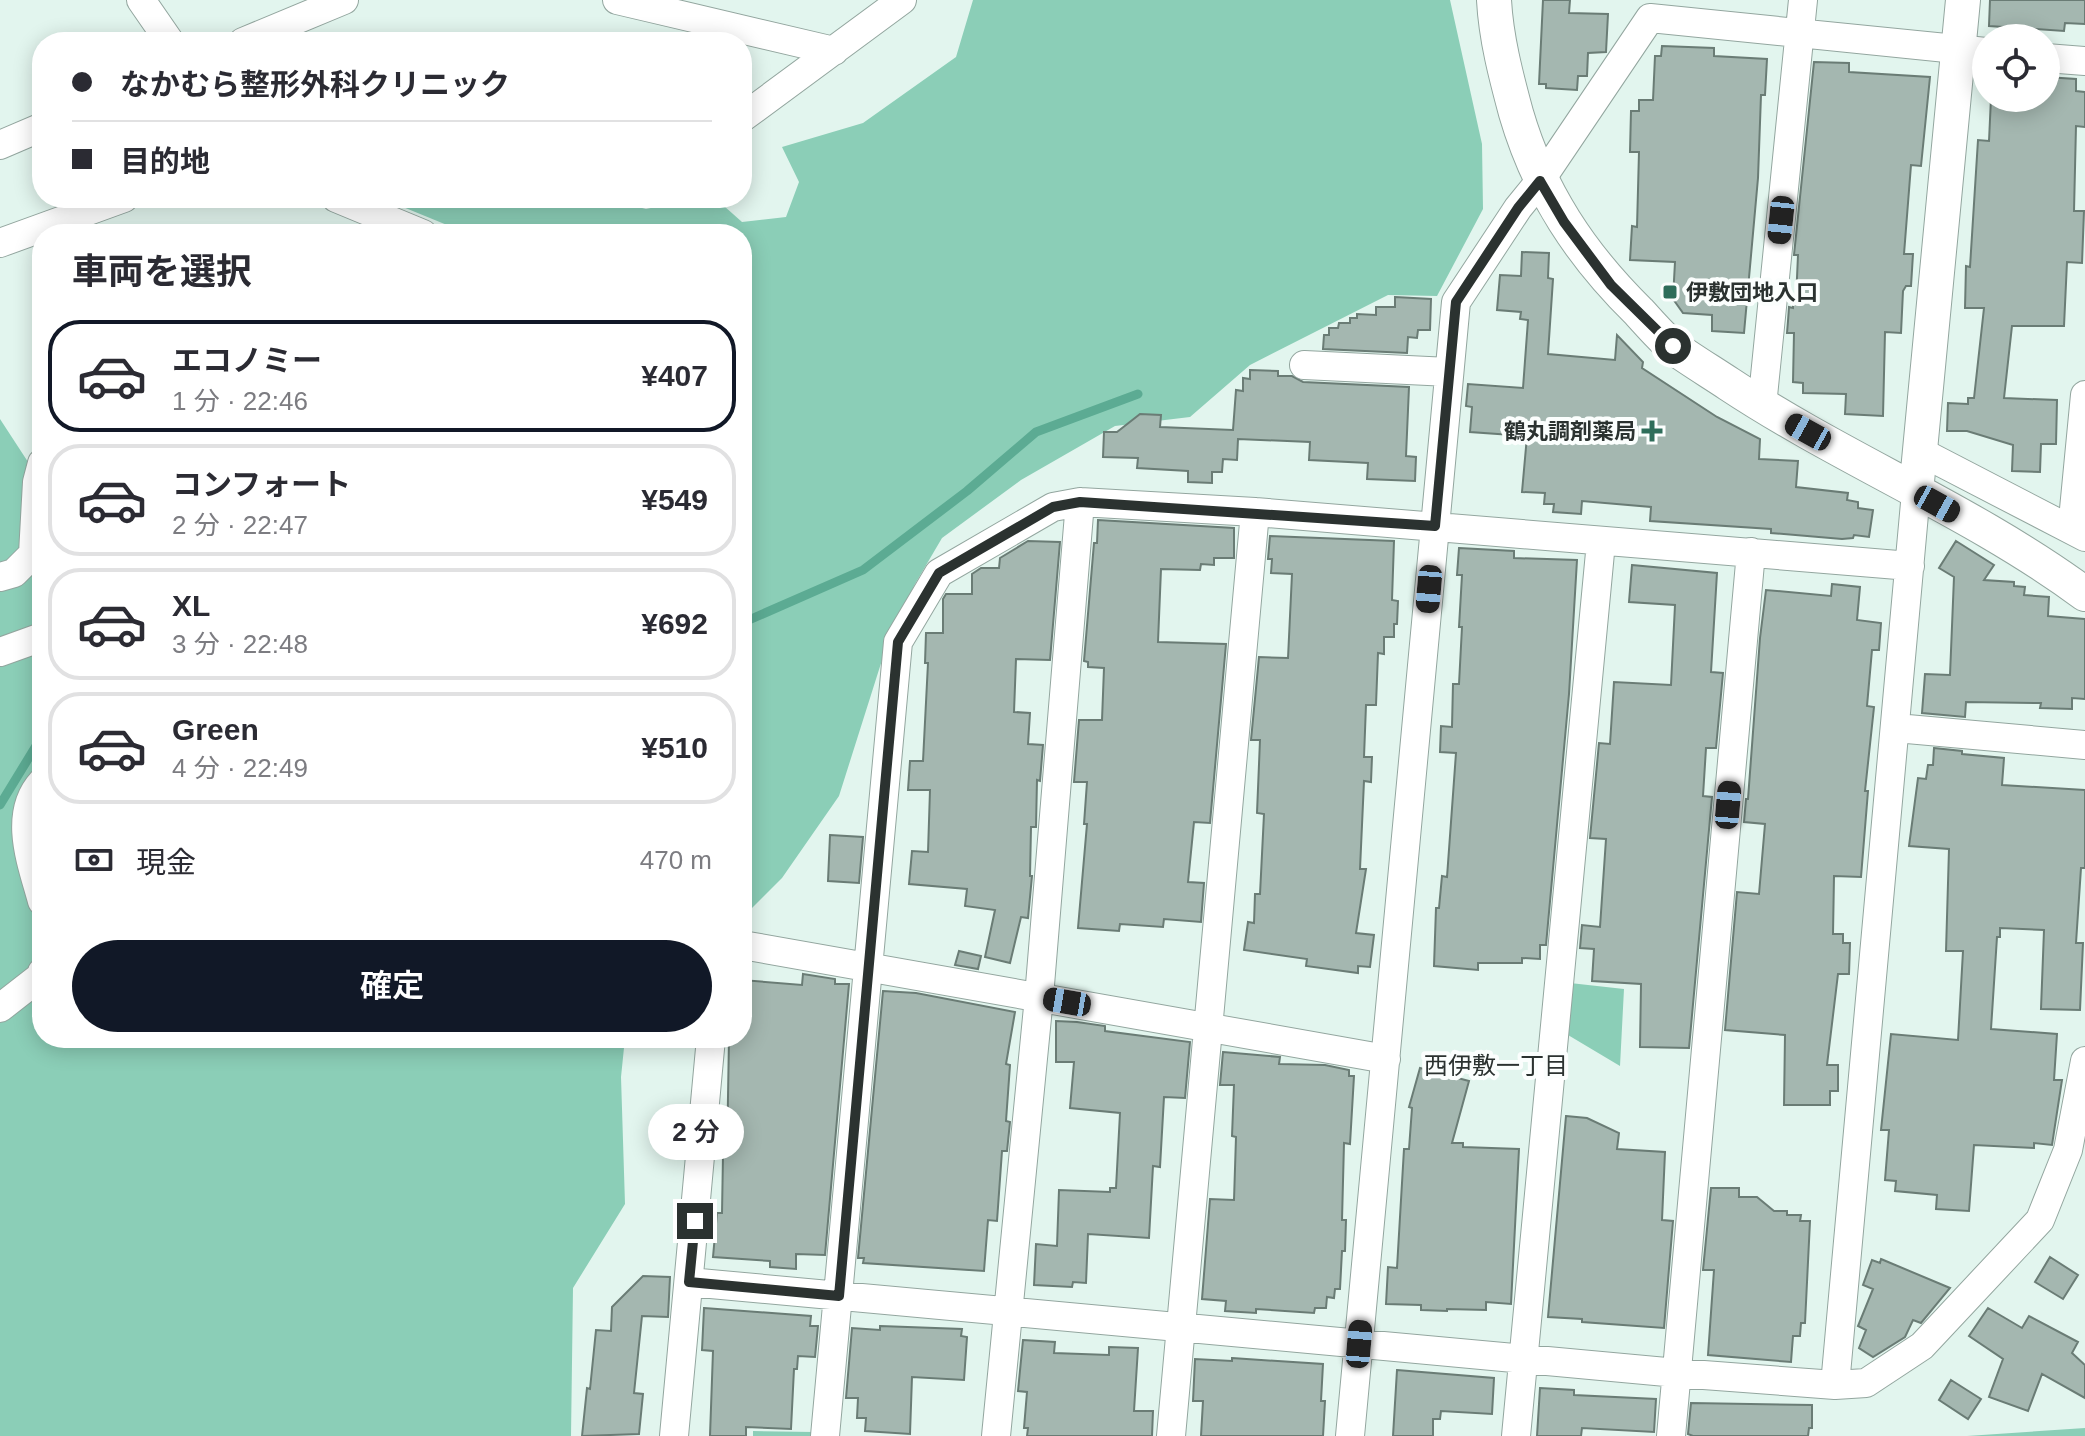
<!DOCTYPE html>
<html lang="ja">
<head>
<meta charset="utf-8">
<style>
  :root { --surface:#fff; --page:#f2f2f3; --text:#2b2b33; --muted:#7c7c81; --line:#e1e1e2; --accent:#111827 }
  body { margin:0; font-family:Helvetica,"Noto Sans JP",sans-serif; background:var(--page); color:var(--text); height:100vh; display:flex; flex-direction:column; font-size:30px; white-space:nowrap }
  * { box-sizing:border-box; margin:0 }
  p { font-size:26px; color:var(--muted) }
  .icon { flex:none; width:44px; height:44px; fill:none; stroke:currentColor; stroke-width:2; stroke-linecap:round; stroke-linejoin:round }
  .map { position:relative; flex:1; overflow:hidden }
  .drawer { position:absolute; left:32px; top:224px; width:720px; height:824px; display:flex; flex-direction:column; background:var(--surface); border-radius:32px; box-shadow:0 4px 20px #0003 }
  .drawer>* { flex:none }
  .top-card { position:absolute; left:32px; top:32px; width:720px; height:176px; border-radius:32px; box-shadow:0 4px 20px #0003; display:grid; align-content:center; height:176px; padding:0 40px; background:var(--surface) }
  .controls { position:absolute; left:1972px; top:24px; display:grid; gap:16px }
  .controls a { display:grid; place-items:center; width:88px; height:88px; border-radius:50%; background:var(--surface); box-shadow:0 4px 20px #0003; font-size:40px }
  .end { position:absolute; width:36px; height:36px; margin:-18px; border:10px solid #2b3230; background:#fff; box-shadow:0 0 0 4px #fff }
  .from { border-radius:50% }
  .bubble { position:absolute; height:56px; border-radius:28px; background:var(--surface); box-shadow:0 4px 20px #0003; font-size:26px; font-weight:600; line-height:56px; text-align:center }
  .car { position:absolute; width:24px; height:48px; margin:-24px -12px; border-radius:10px; box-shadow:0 0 6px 2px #0007; background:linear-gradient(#222 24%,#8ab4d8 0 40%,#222 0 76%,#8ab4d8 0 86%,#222 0) }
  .top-card b { display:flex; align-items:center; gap:28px; height:76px; font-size:30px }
  .top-card b+b { border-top:2px solid var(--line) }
  .top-card i { width:20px; height:20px; background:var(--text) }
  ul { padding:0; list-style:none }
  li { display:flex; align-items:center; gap:24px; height:112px; margin:0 16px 12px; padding:0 24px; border:4px solid var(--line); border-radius:32px }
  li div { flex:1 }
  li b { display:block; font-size:30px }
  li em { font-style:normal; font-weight:600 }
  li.selected { border-color:var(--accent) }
  li>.icon { width:72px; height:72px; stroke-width:1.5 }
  h2 { padding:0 40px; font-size:36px; line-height:96px }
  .pay { display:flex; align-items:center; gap:20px; height:88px; padding:0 40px; font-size:30px }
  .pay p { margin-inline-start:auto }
  .cta { display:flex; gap:16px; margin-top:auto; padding:16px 40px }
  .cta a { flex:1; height:92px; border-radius:48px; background:var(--accent); color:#fff; font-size:32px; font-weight:600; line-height:92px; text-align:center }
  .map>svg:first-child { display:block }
  .green { fill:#8bceb7 }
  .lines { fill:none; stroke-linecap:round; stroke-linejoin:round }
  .stream { stroke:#5cab93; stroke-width:9 }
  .building { fill:#a4b7b0; stroke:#6a7c75; stroke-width:2 }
  .minor-casing { stroke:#93a69f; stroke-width:30 }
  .tertiary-casing { stroke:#93a69f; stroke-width:36 }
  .minor { stroke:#fff; stroke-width:28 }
  .tertiary { stroke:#fff; stroke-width:34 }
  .route { stroke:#2b3230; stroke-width:10 }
  .poi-dot { fill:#2e6d5a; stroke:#fbfefd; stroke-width:3 }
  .labels { text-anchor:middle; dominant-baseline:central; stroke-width:8; stroke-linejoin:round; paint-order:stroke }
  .poi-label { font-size:22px; font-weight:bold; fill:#2b3230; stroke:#fbfefd; text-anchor:start }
  .neighbourhood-label { font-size:24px; fill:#2b3230; stroke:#fbfefd }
</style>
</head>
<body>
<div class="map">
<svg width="2085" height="1436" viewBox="0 0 2085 1436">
  <rect width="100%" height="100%" fill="#e2f5ee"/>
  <path class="green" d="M973 0H1450L1482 144 1483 209 1437 296 1388 295 1250 365 1190 417 1115 426 1021 480 942 538 915 584 889 638 839 796 782 878 742 918V234H469L381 198H604L646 209 697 198H715L742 222 786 217 799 182 782 147 863 123 956 57Z
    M0 419 30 465 42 461V1038H625L621 1077 625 1204 573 1288 571 1436H0Z
    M1570 983 1624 989 1620 1066 1568 1035Z
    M2085 1428V1436H1967Z
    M753 1431 813 1432V1436H753Z"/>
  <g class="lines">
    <path class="stream" d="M742 623 863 570 967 491 1036 432 1138 394
      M0 805 42 736"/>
  </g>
  <path class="building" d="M1543 0H1570L1569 13 1608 14 1606 52 1588 53 1587 76H1578L1577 90 1546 88V84H1539Z
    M1990 0H2085V24L2065 23 2064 31 1989 26Z
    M1662 46 1714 48V56L1767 59 1765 95H1761L1758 178 1744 333 1712 331V315L1683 313 1673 299 1675 262 1630 260 1632 226 1637 227 1639 152H1630L1631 111H1639V100H1653L1655 56H1661Z
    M1814 62 1849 63V72L1930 77 1921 166 1911 165 1904 254H1913L1911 286H1906L1903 291 1901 333 1885 332 1883 416 1845 414 1846 394 1803 393V383L1793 382 1794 333H1787L1788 321 1789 307 1793 308V300H1796L1798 255H1794Z
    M2046 77 2076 79V91L2085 92V127L2076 126 2074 211H2084L2082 263 2067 262 2064 326H2012L2004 398 2057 400 2056 444H2041L2040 472 2012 471 2013 445 1967 431H1947L1948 403 1968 404V398H1974L1984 308H1965L1966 266 1970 267 1978 140 1989 141 1991 98H2046Z
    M1522 252 1549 253 1548 278 1553 279 1548 354 1615 360 1617 335 1643 362 1642 368 1717 417 1760 439 1759 459 1798 461 1796 487 1848 493 1847 500 1858 502V508L1873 510 1869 537 1854 535 1853 538 1842 539 1771 533V529L1650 521 1651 507 1582 501 1581 514 1553 512 1554 504H1544L1545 493 1522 492 1527 436 1470 432 1472 407 1466 406 1468 384 1523 388 1528 320 1520 319 1521 312 1497 310 1500 275 1521 276Z
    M1395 297 1431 299 1430 330H1418L1417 338 1408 337 1407 353 1323 349 1324 335H1329V328H1338L1339 323H1350V318H1357V314L1376 315V307H1395Z
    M1250 370 1278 371V376H1292L1303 382 1409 387 1406 456 1416 457 1415 481 1367 479 1368 463 1309 460 1310 442 1238 439 1237 460 1223 459 1222 472H1212V483L1188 482V471L1137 468 1138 458 1103 457 1104 432H1117L1140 414 1161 415 1160 427 1233 430 1236 390 1243 391V378L1250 379Z
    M1098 520 1234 528V558H1214V565L1201 564 1200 570 1161 569 1158 642 1226 644 1210 823 1194 822 1188 882 1204 883 1201 922 1164 919 1163 927 1120 924 1119 931 1078 928 1087 824H1084L1087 782H1074L1079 720H1102L1104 668 1088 667V662L1084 661 1094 543H1097Z
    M1270 536 1394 541 1392 600 1398 601 1397 624H1394V637H1384V654L1378 653 1376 705H1366L1364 757H1372L1371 782 1364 781 1360 869H1366L1356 933 1374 935 1370 967 1358 966V973L1306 966 1307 959 1244 950 1248 922 1254 923 1255 894H1260L1264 814 1257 813 1260 740H1251L1259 657 1288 658 1292 574 1271 573 1272 559H1268Z
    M1028 541 1060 542 1050 660 1016 659 1014 712 1030 713 1028 744 1043 745 1040 781 1037 780 1036 827H1031L1030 876H1032L1028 918 1021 917 1010 963 985 957 995 910 965 906 967 889 909 884 912 851 928 852 930 790H908L910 761H923L928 663H925L926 633H943V599L946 594H972V574L981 568H999L1000 558Z
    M1956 541 1994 565 1984 580 2014 582V586L2025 587 2024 595 2049 597 2048 616 2085 619V699L2072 698V709L2040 708 2041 703 1966 702 1965 717 1922 713 1925 674 1950 675 1954 577 1939 568Z
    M1459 548 1514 551V558L1577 560 1569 694 1546 945H1540V959L1522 958V963H1478V970L1434 966 1436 908H1439L1442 876 1447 877 1456 753 1440 752 1441 726 1452 727 1453 684H1459L1462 627H1459L1462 575H1457Z
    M1632 565 1717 573 1711 672 1723 673 1716 748H1706L1703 796 1712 797 1689 1048 1640 1047 1641 984 1592 981 1594 949 1580 948 1582 925 1600 927 1606 839 1590 838 1599 743 1610 744 1614 682 1671 685 1675 605 1629 602Z
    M1832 584 1860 587 1857 620 1881 623 1879 650H1872L1867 706 1874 707 1865 791H1868L1861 877 1834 876 1833 934H1843V943H1850L1849 974H1838L1827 1065H1838V1091H1830V1105H1784L1785 1035 1725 1030 1737 892 1759 894 1765 824 1744 822 1746 799H1748L1760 638 1766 590 1831 596Z
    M1934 748 1962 751V754L2004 758 2002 785 2085 790V868H2081L2076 943H2083L2080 1010 2041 1009 2044 930 2000 928V937H1997L1991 1029 2057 1034 2054 1080H2062L2052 1145 2034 1143V1148L1974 1145 1969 1211 1936 1209 1937 1195 1895 1191 1896 1181 1885 1180 1889 1130H1881L1891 1034 1958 1040 1963 951H1946L1949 849 1909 846 1918 778 1926 779 1928 765H1933Z
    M830 835 863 837 859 883 828 881Z
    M959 951 981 956 978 969 955 965Z
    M803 974 835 979V984H849L825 1255 796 1254V1269L770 1267V1261L713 1257 717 1213H722L723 1155H727L729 1038H742V980L802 985Z
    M883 991 916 993 1015 1012 1006 1064 1010 1065 1006 1121 1010 1122 1007 1151H1002L997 1221 988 1220 984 1271 863 1263 864 1258H858Z
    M1056 1021 1077 1022 1105 1026V1031L1190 1042 1185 1098 1164 1097 1160 1167 1153 1166 1149 1238 1088 1234 1086 1283 1073 1282 1072 1287 1034 1285 1036 1244 1057 1246 1059 1190 1110 1192V1188H1116L1120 1113 1070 1108 1074 1062H1056Z
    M1223 1052 1280 1057 1279 1064 1325 1065 1349 1070V1076H1354L1350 1144 1344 1143 1342 1220H1346L1345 1251H1342L1340 1289H1335L1334 1298 1327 1297 1326 1308H1315L1314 1313 1256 1309V1313L1225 1311 1226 1301 1202 1299 1210 1199 1234 1200 1236 1137 1232 1136 1234 1085H1220Z
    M1420 1068 1469 1081 1452 1143H1463V1147L1519 1149 1511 1304 1486 1302V1310L1447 1309V1311L1421 1310V1305L1386 1304 1388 1267 1397 1268 1404 1149H1409L1412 1108 1409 1107Z
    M1566 1116 1587 1118 1619 1133 1617 1149 1665 1152 1662 1220 1673 1221 1664 1328 1582 1322V1319L1548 1317Z
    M1711 1188H1739V1197H1757L1774 1211H1787V1215H1801L1800 1221H1810L1805 1323H1801L1800 1336H1793L1791 1362 1708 1355 1714 1270H1703Z
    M2050 1257 2078 1275 2063 1299 2035 1282Z
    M1881 1259 1950 1288 1921 1323 1913 1320 1905 1337 1873 1357 1859 1348 1866 1330 1858 1326 1873 1289 1863 1285 1872 1260 1880 1263Z
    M643 1276 670 1277 668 1317 642 1316 634 1393 643 1394 639 1434 582 1436 587 1388 590 1389 596 1330 611 1331 612 1307Z
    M704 1308 811 1316 810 1326H818L815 1357 798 1356 797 1369H794L791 1429 746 1427V1436H710L713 1351 702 1350Z
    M1988 1308 2022 1328 2029 1316 2078 1342 2072 1353 2085 1365V1398L2042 1374 2028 1411 1989 1397 2003 1359 1969 1336Z
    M880 1326 962 1329 961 1336 967 1337 964 1380 912 1377 910 1434 865 1431 866 1418H857L858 1398H846L852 1328 880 1330Z
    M1023 1340 1055 1342 1054 1353 1109 1355V1347L1138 1348 1134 1411H1153L1152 1436H1027L1028 1428H1024L1027 1392 1018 1391Z
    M1232 1358 1323 1364 1321 1401H1325L1323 1436H1201L1203 1401H1193L1195 1359 1232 1361Z
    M1397 1370 1494 1378 1492 1414 1441 1411 1440 1419H1433V1436H1393Z
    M1951 1380 1981 1399 1968 1419 1939 1400Z
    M1540 1388 1574 1390V1395L1656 1399 1654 1432 1582 1428 1581 1436H1537Z
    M1691 1403 1812 1405V1428H1809L1808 1436H1693L1688 1434Z"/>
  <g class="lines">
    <defs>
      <path id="minor" d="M141 0 170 42
        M617 0 834 51
        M243 42 344 0
        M2046 58 2085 61
        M742 118 902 0
        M0 145 42 127
        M336 198 423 234
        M0 243 124 198
        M1304 365 1449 372
        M1762 406 1803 0
        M1921 452 2085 537
        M2072 530 2085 395
        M0 577 14 573 33 554 37 482 42 463
        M0 652 42 637
        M1896 728 2085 745
        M42 782C12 815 32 864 42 901
        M742 948 748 946 1386 1059
        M0 1008 41 976 42 972
        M689 1282 1677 1373 1835 1385 1916 492
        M1835 1385 1866 1383 1922 1346 2040 1220 2068 1150 2085 1061
        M674 1436 711 1038
        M825 1436 898 642 939 573 1053 507 1080 502 1255 512 1910 566
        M996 1436 1039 997 1080 502
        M1171 1436 1255 512
        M1350 1436 1456 302 1518 208 1540 181 1650 18 1986 52
        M1516 1436 1601 542
        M1671 1436 1751 552"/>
      <path id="tertiary" d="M1494 0C1496 38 1506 76 1516 113 1539 192 1581 255 1639 312 1650 324 1661 337 1673 347 1691 360 1711 372 1729 384 1844 460 1974 512 2085 594
        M1916 492 1963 0"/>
    </defs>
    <use href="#minor" class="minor-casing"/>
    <use href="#tertiary" class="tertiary-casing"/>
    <use href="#minor" class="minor"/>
    <use href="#tertiary" class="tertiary"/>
  </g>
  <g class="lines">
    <path class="route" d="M695 1221 689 1282 839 1296 898 642 939 573 1053 507 1080 502 1435 526 1456 302 1518 208 1540 181 1564 222 1611 285 1673 346"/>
  </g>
  <g class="poi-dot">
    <rect x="1662" y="284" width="16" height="16" rx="4"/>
    <path d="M1648 419h8v8h8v8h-8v8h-8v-8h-8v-8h8z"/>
  </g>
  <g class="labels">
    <g class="poi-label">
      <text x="1686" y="292">伊敷団地入口</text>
      <text x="1636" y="431" text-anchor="end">鶴丸調剤薬局</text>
    </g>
    <g class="neighbourhood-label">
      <text x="1496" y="1065">西伊敷一丁目</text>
    </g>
  </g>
</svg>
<div class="controls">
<a><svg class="icon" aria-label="locate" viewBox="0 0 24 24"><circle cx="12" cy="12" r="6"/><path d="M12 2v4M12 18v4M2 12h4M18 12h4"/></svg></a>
</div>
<i class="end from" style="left:1673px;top:346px"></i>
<i class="end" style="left:695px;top:1221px"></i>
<div class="bubble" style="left:648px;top:1104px;width:96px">2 分</div>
<i class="car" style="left:1781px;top:220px;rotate:186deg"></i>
<i class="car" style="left:1808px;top:432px;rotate:299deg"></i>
<i class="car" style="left:1937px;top:504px;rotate:119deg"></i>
<i class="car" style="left:1429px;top:589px;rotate:185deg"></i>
<i class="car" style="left:1728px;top:805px;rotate:5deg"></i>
<i class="car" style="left:1067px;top:1002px;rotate:280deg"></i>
<i class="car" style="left:1359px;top:1344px;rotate:5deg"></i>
<div class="top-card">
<b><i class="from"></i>なかむら整形外科クリニック</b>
<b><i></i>目的地</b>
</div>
<section class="drawer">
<h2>車両を選択</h2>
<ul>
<li class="selected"><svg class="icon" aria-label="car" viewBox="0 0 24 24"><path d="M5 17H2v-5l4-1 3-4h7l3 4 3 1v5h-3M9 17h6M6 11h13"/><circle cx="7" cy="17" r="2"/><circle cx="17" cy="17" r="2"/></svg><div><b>エコノミー</b><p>1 分 · 22:46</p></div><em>¥407</em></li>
<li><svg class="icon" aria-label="car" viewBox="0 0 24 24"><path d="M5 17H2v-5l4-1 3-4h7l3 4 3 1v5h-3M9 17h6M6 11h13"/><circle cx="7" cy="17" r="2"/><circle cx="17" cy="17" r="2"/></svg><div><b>コンフォート</b><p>2 分 · 22:47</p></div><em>¥549</em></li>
<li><svg class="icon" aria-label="car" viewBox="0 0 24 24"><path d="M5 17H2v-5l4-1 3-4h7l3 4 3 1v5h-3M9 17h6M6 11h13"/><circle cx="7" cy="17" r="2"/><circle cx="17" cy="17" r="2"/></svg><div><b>XL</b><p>3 分 · 22:48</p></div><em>¥692</em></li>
<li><svg class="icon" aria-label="car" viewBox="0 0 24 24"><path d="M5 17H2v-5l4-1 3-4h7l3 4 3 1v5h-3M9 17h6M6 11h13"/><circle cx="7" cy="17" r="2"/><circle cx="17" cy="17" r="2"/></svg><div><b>Green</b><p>4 分 · 22:49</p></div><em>¥510</em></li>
</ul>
<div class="pay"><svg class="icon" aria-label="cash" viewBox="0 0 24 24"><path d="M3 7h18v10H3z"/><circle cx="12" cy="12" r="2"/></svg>現金<p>470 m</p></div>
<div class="cta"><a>確定</a></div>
</section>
</div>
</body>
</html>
